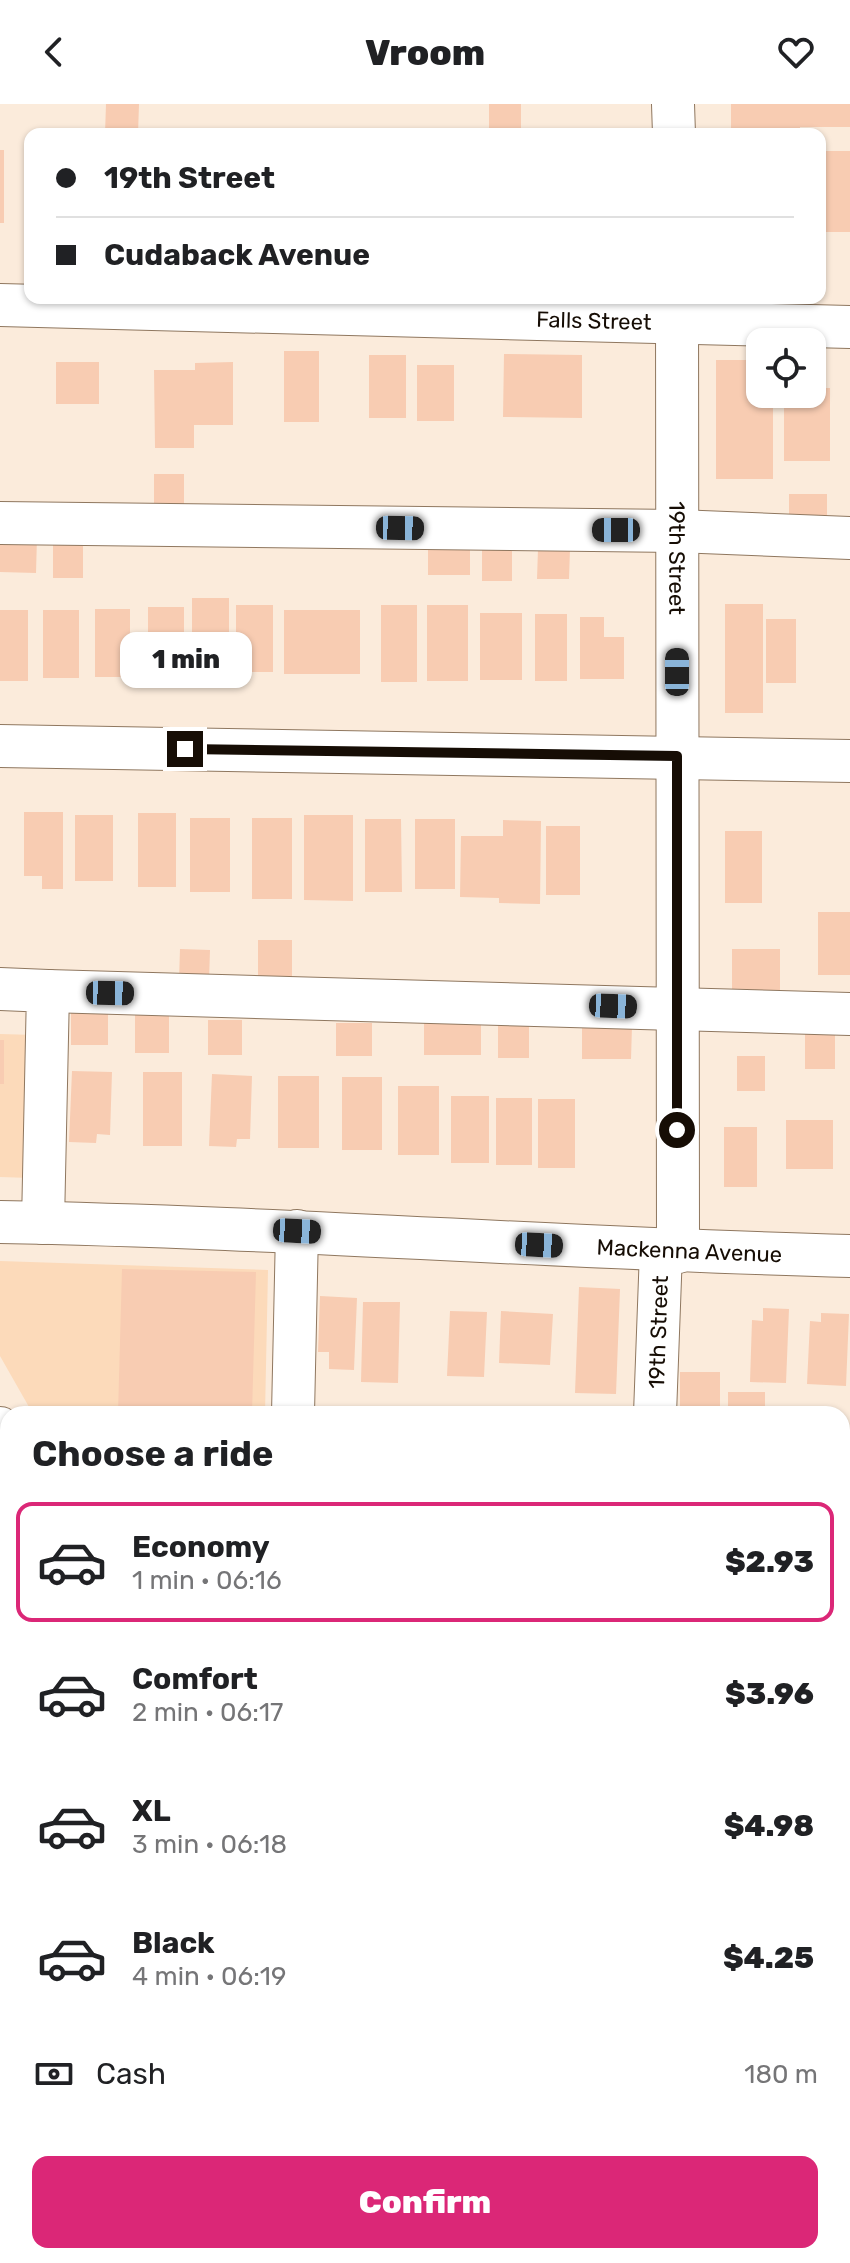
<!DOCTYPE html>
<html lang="en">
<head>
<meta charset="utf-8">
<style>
  :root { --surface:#fff; --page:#f6f6f6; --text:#202124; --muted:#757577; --line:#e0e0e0; --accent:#db2777 }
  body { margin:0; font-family:Rubik,sans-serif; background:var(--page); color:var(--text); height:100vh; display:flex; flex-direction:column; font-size:30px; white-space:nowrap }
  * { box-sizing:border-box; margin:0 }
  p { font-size:26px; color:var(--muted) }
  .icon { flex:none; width:44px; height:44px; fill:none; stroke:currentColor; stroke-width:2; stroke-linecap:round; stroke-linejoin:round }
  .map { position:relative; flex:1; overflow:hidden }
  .side { position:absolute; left:0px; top:1302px; width:850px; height:858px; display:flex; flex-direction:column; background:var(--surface); border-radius:24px 24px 0 0; box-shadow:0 2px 6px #0004 }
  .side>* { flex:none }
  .hud { position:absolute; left:24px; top:24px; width:802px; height:176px; border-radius:16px; box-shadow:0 2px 6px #0004; display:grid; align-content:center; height:176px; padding:0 32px; background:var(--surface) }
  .fabs { position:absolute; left:746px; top:224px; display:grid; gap:16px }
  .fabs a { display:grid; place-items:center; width:80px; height:80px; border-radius:16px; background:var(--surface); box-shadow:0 2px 6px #0004; font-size:40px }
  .end { position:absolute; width:36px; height:36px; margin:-18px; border:10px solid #160d05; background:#fff; box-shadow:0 0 0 4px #fff }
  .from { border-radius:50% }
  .bubble { position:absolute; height:56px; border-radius:16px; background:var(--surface); box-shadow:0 2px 6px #0004; font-size:26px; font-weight:800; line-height:56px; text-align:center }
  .car { position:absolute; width:24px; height:48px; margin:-24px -12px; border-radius:10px; box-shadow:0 0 6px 2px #0007; background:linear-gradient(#222 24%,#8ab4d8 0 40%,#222 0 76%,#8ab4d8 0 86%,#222 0) }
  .hud b { display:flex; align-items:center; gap:28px; height:76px; font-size:30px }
  .hud b+b { border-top:2px solid var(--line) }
  .hud i { width:20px; height:20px; background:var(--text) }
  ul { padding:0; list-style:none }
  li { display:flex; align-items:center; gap:24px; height:120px; margin:0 16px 12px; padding:0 16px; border:4px solid transparent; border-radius:16px }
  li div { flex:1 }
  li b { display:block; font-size:30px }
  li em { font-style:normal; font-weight:800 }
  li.on { border-color:var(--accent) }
  li>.icon { width:72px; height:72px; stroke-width:1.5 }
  h2 { padding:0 32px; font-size:36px; line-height:96px }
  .pay { display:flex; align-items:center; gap:20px; height:88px; padding:0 32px; font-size:30px }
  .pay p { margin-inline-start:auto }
  .action { display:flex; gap:16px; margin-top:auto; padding:16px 32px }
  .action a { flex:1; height:92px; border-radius:16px; background:var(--accent); color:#fff; font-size:32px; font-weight:800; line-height:92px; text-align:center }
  header { display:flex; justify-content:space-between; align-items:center; height:104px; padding:0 32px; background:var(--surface); font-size:36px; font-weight:800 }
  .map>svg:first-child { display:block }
  .built { fill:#fcdaba }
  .green { fill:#9ac8ab }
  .building { fill:#f8ccb2 }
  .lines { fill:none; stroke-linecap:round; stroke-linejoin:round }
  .minor-casing { stroke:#8f775f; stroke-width:44 }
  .minor { stroke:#fff; stroke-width:42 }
  .rail { stroke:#453a31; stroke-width:6; stroke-dasharray:14 14; stroke-linecap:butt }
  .route { stroke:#160d05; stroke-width:10 }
  .labels { text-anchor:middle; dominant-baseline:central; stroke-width:8; stroke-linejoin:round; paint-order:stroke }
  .street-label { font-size:22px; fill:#160d05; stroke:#fbfbfb }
</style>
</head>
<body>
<header><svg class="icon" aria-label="back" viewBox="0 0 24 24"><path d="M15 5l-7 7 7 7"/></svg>Vroom<svg class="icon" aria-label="heart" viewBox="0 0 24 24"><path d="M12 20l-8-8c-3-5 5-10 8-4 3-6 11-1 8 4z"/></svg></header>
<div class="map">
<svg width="850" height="2159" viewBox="0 0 850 2159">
  <rect width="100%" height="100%" fill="#fbebdb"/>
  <path class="built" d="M0 930 35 931 31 1074 0 1073Z
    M0 1157 268 1166 265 1310H33L0 1252Z
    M0 1386 8 1400V1609L0 1608Z
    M8 1759V2152H842V1834L850 1836V2159H0V1761Z"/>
  <path class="green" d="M842 1444H850V1836L842 1834Z"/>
  <path class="building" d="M106 0H139L138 30H105Z
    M489 0H521V25H489Z
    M731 0H850V23H800V30H731Z
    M0 46H4V119H0Z
    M820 47H850V128H820Z
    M284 247H319V318H284Z
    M504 250 582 251V314L503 313Z
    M369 251H406V314H369Z
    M716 256H760V290H773V375H716Z
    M56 258H99V300H56Z
    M233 258V321H194V344H155L154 266H195V259Z
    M417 261H454V317H417Z
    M812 284H830V357H784V290H812Z
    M154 370H184V401H154Z
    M789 390H827V420H789Z
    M0 432 37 433 36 469 0 468Z
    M53 435H83V474H53Z
    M428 441H470V471H428Z
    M482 445H512V477H482Z
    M538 445H570L569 475H537Z
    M192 494H229V574H192Z
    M725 500H763V609H725Z
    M236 501H273V568H236Z
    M381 501H417V578H381Z
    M427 501H468V577H427Z
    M148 503H184V574H148Z
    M95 505H130V573H95Z
    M0 506H28V577H0Z
    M43 506H79V574H43Z
    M284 506H360V570H284Z
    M480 509H522V576H480Z
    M535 510H567V577H535Z
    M580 513H604V533H624V575H580Z
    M766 515H796V579H766Z
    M24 708H63V785H42V772H24Z
    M138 709H176V783H138Z
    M75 711H113V777H75Z
    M304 711H353V797L304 796Z
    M190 714H230V788H190Z
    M252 714H292V795H252Z
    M365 715H401L402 788H365Z
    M415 715H455V785H415Z
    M503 716 541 717 540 800 499 799V794L460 793 461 732H503Z
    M546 722H580V791H546Z
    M725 727H762V799H725Z
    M818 808H850V871H818Z
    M258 836H292V875H258Z
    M180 845 210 846 209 877H179Z
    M732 845H780V894H732Z
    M71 902H108V941H71Z
    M135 906H169V949H135Z
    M208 916H242V951H208Z
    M424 918H481V951H424Z
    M336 919H372V952H336Z
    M498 920H529V954H498Z
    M582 922H632L631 955H582Z
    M805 930H835V965H805Z
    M0 936H4V980H0Z
    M737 952H765V987H737Z
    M72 967 112 968 110 1031 97 1030 96 1039 69 1038Z
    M143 968H182V1042H143Z
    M212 970 252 972 250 1035H237L236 1043 209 1042Z
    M278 972H319V1044H278Z
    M342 973H382V1046H342Z
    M398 982H439V1051H398Z
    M451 992H489V1059H451Z
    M496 994H532V1061H496Z
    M538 995H575V1064H538Z
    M786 1016H833V1065H786Z
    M724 1023H757V1083H724Z
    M122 1165 256 1168 252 1310H118Z
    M579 1183 620 1185 616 1290 575 1289Z
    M320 1192 357 1194 354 1266 329 1265V1248H318Z
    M363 1198H400L398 1279 361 1278Z
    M763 1204 789 1205 786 1279 750 1278 752 1216 763 1217Z
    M450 1207 487 1208 484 1273 447 1272Z
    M501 1207 553 1210 550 1261 499 1259Z
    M821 1209 849 1210 846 1282 807 1280 810 1217 821 1218Z
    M680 1268H720V1310H680Z
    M728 1288H765V1310H728Z
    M524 1306H568V1310H524Z"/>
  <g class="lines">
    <defs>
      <g id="minor">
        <path d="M673 0 674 30"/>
        <path id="s1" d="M677 194 678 1148"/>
        <path id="s2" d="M0 201 850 223"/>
        <path d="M0 419 677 427 850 434"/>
        <path d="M0 642 850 657"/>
        <path d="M0 885 48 887 43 1119"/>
        <path d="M48 887 850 910"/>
        <path id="s3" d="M0 1118C284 1123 566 1145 850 1152"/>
        <path d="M293 1310 297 1127"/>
        <path id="s4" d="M655 1310 661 1147"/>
        <path d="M0 1324 8 1337"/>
        <path d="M87 2159 88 2152"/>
      </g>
    </defs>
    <use href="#minor" class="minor-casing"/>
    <use href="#minor" class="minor"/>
    <path class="rail" d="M0 1740 8 1742
      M842 1886 850 1887"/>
  </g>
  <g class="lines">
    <path class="route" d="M185 645 677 652V1026"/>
  </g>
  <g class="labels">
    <g class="street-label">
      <text stroke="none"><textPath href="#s2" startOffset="594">Falls Street</textPath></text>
      <text stroke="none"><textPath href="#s1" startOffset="260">19th Street</textPath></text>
      <text stroke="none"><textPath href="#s3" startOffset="690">Mackenna Avenue</textPath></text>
      <text stroke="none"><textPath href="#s4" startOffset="82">19th Street</textPath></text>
    </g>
  </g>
</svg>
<div class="fabs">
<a><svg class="icon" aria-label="locate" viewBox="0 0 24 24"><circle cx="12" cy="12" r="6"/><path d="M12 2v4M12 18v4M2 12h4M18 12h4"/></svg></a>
</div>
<i class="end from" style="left:677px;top:1026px"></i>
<i class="end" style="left:185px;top:645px"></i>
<div class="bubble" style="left:120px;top:528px;width:132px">1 min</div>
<i class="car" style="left:400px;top:424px;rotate:91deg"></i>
<i class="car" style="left:616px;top:426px;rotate:270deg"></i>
<i class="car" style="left:677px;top:568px;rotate:0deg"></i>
<i class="car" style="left:110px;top:889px;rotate:91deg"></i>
<i class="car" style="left:613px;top:902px;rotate:92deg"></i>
<i class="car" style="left:297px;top:1127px;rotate:93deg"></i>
<i class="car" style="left:539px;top:1141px;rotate:93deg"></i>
<div class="hud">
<b><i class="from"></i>19th Street</b>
<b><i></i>Cudaback Avenue</b>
</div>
<section class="side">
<h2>Choose a ride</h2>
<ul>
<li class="on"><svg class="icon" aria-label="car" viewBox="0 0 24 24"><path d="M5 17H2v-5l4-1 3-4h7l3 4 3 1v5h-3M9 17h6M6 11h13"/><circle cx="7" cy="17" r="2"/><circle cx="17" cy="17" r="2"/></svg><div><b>Economy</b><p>1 min · 06:16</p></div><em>$2.93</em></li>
<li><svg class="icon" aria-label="car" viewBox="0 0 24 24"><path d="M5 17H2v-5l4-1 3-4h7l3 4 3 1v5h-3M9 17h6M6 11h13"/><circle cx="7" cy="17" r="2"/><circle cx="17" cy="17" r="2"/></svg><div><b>Comfort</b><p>2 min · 06:17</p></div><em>$3.96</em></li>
<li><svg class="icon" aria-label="car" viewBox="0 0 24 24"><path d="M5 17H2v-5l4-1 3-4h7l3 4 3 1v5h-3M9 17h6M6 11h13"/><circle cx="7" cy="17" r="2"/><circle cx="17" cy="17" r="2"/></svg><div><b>XL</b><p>3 min · 06:18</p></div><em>$4.98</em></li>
<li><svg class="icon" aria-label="car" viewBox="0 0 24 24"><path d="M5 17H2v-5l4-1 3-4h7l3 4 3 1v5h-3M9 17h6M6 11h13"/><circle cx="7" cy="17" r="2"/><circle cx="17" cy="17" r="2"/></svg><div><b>Black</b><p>4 min · 06:19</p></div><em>$4.25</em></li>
</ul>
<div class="pay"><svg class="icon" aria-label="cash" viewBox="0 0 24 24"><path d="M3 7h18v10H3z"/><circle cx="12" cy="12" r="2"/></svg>Cash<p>180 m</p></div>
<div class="action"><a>Confirm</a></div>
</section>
</div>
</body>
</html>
